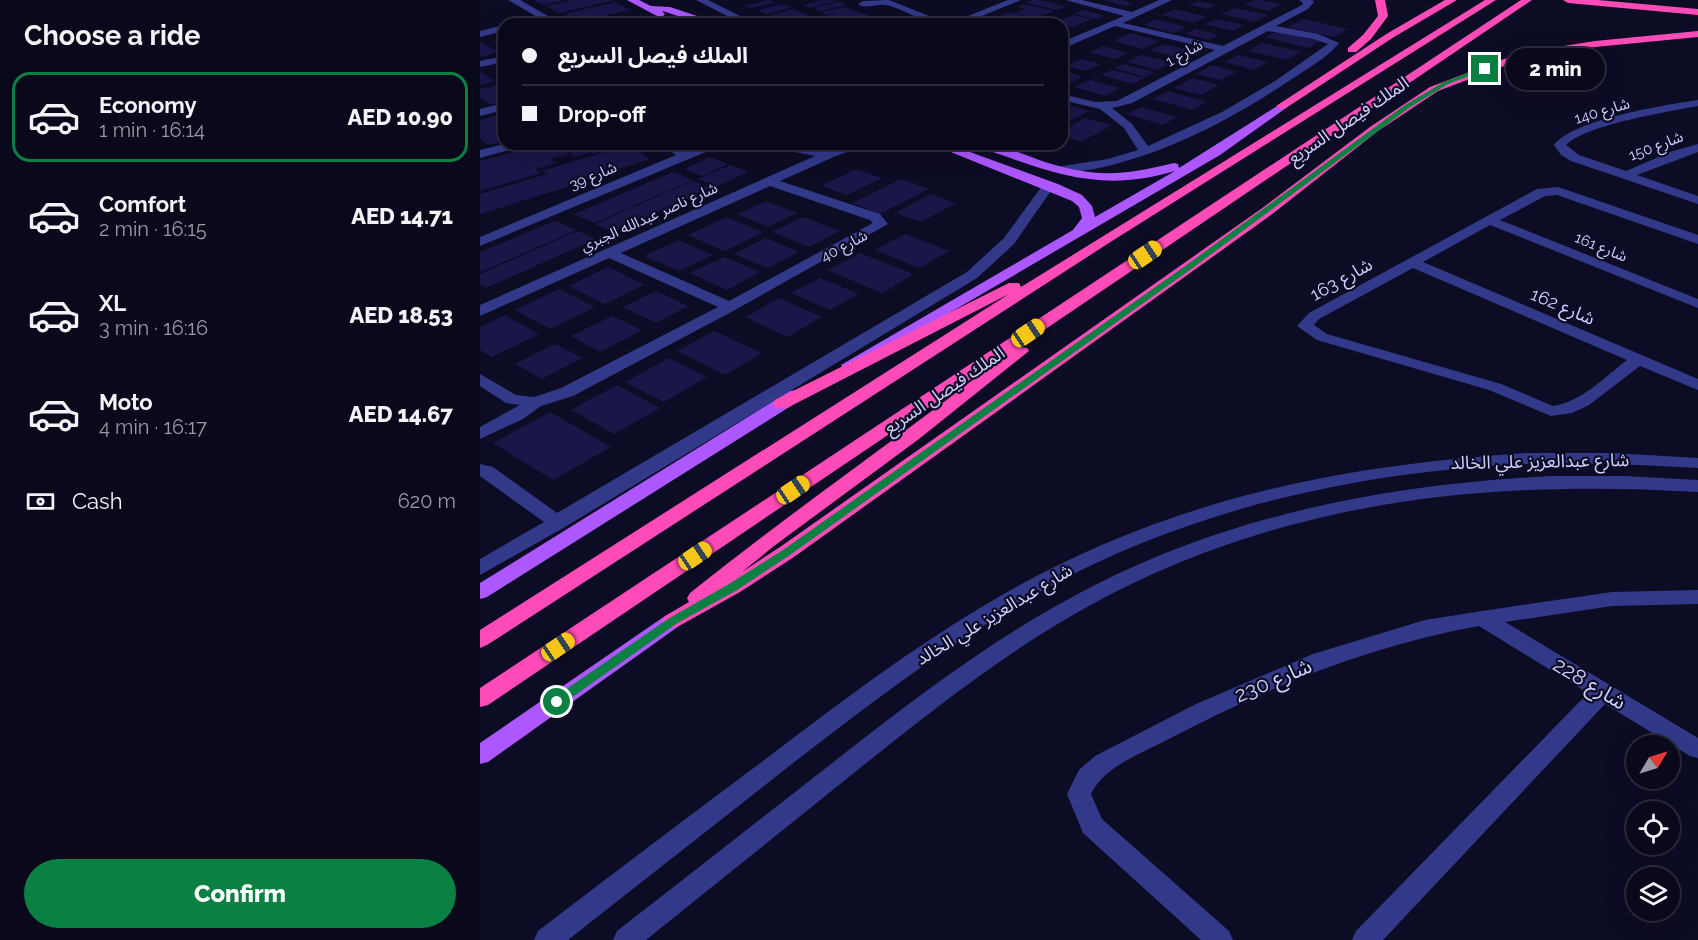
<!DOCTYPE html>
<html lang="en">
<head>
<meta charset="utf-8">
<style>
  :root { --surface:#0a091c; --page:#181729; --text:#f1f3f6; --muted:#999aa3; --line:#2a2a3b; --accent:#0b8043 }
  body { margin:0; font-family:Raleway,"Noto Sans Arabic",sans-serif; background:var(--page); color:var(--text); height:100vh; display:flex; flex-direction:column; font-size:22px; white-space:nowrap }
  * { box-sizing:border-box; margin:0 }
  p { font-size:20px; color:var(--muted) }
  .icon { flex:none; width:33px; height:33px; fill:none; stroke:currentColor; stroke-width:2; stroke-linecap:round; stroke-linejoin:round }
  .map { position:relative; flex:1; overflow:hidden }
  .details { display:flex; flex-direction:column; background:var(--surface); width:480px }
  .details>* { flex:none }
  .hud { position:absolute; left:18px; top:18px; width:570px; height:132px; border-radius:18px; box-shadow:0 6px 24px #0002,0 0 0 2px var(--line); display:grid; align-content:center; height:132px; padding:0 24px; background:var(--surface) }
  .needle { width:39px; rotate:52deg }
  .fabs { position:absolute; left:1146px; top:735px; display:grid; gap:12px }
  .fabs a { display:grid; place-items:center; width:54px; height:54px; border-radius:50%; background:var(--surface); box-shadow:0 6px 24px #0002,0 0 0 2px var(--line); font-size:30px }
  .end { position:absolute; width:27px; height:27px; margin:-14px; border:8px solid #0b8043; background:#fff; box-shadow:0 0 0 3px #fff }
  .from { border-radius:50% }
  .bubble { position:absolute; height:42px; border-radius:21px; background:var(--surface); box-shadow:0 6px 24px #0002,0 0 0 2px var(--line); font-size:20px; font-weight:800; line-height:42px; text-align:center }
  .car { position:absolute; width:18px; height:36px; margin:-18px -9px; border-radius:8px; box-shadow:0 0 4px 2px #0007; background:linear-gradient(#f5c518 24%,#345 0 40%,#f5c518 0 76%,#345 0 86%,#f5c518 0) }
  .hud b { display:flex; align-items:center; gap:21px; height:57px; font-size:22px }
  .hud b+b { border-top:2px solid var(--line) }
  .hud i { width:15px; height:15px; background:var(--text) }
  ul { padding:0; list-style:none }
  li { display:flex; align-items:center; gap:18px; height:90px; margin:0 12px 9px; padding:0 12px; border:3px solid transparent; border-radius:18px }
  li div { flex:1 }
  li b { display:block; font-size:22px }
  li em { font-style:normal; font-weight:800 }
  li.selected { border-color:var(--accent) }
  li>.icon { width:54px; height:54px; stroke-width:1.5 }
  h2 { padding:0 24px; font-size:27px; line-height:72px }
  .pay { display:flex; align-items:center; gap:15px; height:66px; padding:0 24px; font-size:22px }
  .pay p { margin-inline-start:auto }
  .action { display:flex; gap:12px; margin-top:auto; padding:12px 24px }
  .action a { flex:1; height:69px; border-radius:36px; background:var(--accent); color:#fff; font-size:24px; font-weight:800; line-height:69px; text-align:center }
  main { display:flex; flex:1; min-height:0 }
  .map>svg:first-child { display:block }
  .building { fill:#1a1648 }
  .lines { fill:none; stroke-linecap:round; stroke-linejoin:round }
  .minor { fill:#323989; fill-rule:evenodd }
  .major { fill:#ac57ff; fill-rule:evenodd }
  .highway { fill:#ff4bb7; fill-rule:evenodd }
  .route { fill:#0b8043 }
  .labels { text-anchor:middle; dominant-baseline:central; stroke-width:4.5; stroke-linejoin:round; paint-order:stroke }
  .far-street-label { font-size:15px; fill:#d0d0ff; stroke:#0d0c25 }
  .street-label { font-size:18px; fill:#d0d0ff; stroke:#0d0c25 }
  .near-street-label { font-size:21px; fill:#d0d0ff; stroke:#0d0c25 }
</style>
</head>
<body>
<main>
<section class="details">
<h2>Choose a ride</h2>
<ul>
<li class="selected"><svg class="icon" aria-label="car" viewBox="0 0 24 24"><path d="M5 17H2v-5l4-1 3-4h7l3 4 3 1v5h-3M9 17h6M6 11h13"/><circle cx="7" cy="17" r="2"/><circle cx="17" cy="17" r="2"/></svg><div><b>Economy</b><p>1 min · 16:14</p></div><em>AED 10.90</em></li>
<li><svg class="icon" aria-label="car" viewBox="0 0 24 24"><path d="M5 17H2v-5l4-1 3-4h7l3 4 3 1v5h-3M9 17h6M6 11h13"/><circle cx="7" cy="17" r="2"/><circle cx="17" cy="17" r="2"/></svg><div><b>Comfort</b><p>2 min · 16:15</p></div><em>AED 14.71</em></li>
<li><svg class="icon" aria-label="car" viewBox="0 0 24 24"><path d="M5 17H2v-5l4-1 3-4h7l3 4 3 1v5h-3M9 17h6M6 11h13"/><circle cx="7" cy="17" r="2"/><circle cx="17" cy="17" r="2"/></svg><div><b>XL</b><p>3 min · 16:16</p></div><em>AED 18.53</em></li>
<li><svg class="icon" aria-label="car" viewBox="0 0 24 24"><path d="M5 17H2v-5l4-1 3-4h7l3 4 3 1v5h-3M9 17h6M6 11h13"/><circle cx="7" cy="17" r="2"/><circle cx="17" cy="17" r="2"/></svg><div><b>Moto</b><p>4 min · 16:17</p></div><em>AED 14.67</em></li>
</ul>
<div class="pay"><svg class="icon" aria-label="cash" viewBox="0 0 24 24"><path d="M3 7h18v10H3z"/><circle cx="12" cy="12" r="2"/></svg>Cash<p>620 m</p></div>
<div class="action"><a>Confirm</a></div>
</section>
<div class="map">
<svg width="1218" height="940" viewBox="0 0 1218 940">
  <rect width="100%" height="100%" fill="#0d0c25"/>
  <path class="building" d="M54 0H82V1L63 5Z
    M93 0H131V1L79 13 66 6Z
    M289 0 295 3 270 8 265 6Z
    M342 0 357 1 330 8 323 5Z
    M552 0H560L587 7 577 10 546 3Z
    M624 0H641L652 3 645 6Z
    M775 0H781L801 4 789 11 764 5Z
    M719 1 736 5 728 9 710 5Z
    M135 2 150 10 98 22 84 14Z
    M359 2 366 5 340 11 333 8Z
    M303 4 311 8 286 14 278 10Z
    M544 4 575 11 554 18 535 13 545 9 537 7Z
    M364 7 381 13 391 15 365 22 348 16 356 13 347 15 341 12Z
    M755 8 788 15 775 22 742 14Z
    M314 9 333 18 307 24 289 15Z
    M695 9 727 17 714 23 682 15Z
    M602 10 625 16 617 19 594 14Z
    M529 12 556 19 547 23 520 16Z
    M161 15 170 19 150 24 138 21Z
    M593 15 612 19 593 27 575 22Z
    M392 16 400 20 383 24 367 23Z
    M518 16 545 23V24H527L510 20Z
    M676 19 706 27 694 33 664 25Z
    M736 19 764 25 753 31 724 24Z
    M823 19 868 29 854 37 808 27Z
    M715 29 739 35 729 40 705 34Z
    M797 31 840 41 828 48 785 37Z
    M650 33 679 41 663 49 634 41Z
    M0 41 18 52 0 57Z
    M782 43 821 52 807 60 768 51Z
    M684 44 709 50 695 57 670 50Z
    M623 46 648 53 635 59 610 52Z
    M661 55 692 62 678 70 647 62Z
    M758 55 788 62 774 70 744 62Z
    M601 59 621 64 606 71 585 66Z
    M644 64 674 72 665 77 635 68Z
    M732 65 756 72 740 80 716 74Z
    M632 70 664 78 653 84 621 75Z
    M0 71 15 81 0 85Z
    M582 71 603 76 588 84 582 82Z
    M713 78 739 85 721 95 694 88Z
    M609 80 640 88 626 96 594 87Z
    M24 83V101L10 105 0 98V89Z
    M688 91 727 102 712 110 673 99Z
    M582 103 609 111 590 121 582 118Z
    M661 107 697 117 683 125 647 114Z
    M18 115 24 119V141L8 145 0 139V120Z
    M605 118 632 125 601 142 582 136V130Z
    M63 144H76L89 154 70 159 76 163 56 169 61 173 0 191V161Z
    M77 144H96L110 153 96 157Z
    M99 144H126L133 148 114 154Z
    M148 145 170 159 104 180 106 181 0 214V194L67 174 61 171Z
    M230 157 248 164 222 176 204 169Z
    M250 165 269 172 237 186 218 179Z
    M376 169 402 178 367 195 341 186Z
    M193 172 213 180 114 223 94 214Z
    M421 179 449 189 400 214 372 203Z
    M213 181 230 188 132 232 115 224Z
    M451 194 476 203 441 222 415 213Z
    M286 201 317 213 288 227 257 214Z
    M246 217 283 232 245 251 208 235Z
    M323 217 360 231 329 247 292 232Z
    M75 221 97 230 0 272V252Z
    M98 231 116 239 6 288 0 285V274Z
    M425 234 469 251 439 268 395 250Z
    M285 238 319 252 288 268 254 254Z
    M198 240 233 255 199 271 164 256Z
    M380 253 434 274 402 293 348 270Z
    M244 257 280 272 247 290 210 273Z
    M128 267 164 285 125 304 89 286Z
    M340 278 379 294 350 310 311 293Z
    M79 289 115 307 70 329 35 310Z
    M176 291 208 306 176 323 143 307Z
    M299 298 342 317 307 337 265 317Z
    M25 315 59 334 12 357 0 350V327Z
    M132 316 162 330 120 352 91 336Z
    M234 331 282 353 245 375 197 351Z
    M75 344 102 358 62 379 35 364Z
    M189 358 227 377 184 402 145 382Z
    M137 385 180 408 134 434 91 410Z
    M70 412 131 447 73 480 13 443Z"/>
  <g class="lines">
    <path class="minor" d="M28 0H40L82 24 66 22 38 24 59 18Z
      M216 0H228L276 24H263Z
      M409 0 464 22 466 24C443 24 427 10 406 5 397 3 386 10 378 4L383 1Z
      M528 0H541L482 24H468Z
      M586 0H602L652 12 679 0H692L643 23 743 46 822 5 823 3 819 0H832L834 2 828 9 796 26 838 34 859 43C847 58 828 68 812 79 758 115 701 146 639 163 620 169 600 171 580 174L574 170 576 167 628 159 658 150 644 128 620 109 582 100V94L615 102 637 101 735 50 635 26 582 49V42L644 16ZM788 31 833 39 848 44 795 81 742 112 668 146 652 124 632 108 652 103Z
      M24 25V31L0 37V31Z
      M24 56V62L0 67V61Z
      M1218 100V106C1187 112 1108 124 1086 145L1099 155 1146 171 1190 152 1218 144V152L1157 175 1218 196V204L1091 161 1081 155 1074 145C1094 119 1185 105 1218 100Z
      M24 103V110L0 116V109Z
      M24 144H42L40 147 0 158V150Z
      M180 144H195L207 151 227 144H245L0 246V237L196 155Z
      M288 144H311L346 151 370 144H389L356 156 300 181 400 214 408 224 255 310 93 396 61 406 43 419 0 439V427L40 405 26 403 0 386V374L36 395 54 397 81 388 238 307 129 258 0 316V305L335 156 290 147ZM290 186 390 220 393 223 249 301 141 253Z
      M569 181 575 185 534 244 497 278 85 527 0 575V559L64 522 0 476V464L13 467 77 513 487 272 524 238 565 182Z
      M1078 187 1218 235V244L1077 195 1065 196 1020 220 1218 299V308L1010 225 943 262 1218 379V390L1160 366 1109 405 1092 413 1071 416 1009 390 837 340 817 326 829 313 1057 189ZM933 268 1147 360C1125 377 1101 402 1073 406L1021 384 847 334 834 325 839 319Z
      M1047 453H1133L1218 458V468C1161 465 1104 462 1046 464 907 470 767 497 638 553 517 606 411 687 308 767 235 825 161 882 88 940H54L58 931C134 873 210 815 287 758 393 677 501 596 624 544 762 485 899 463 1047 453Z
      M1072 476H1145L1218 480V492C1004 479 798 501 607 607 522 654 446 715 370 776 302 831 234 885 166 940H133L137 931C210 874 283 817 356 760 439 695 523 631 617 584 761 512 913 484 1072 476Z
      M1218 590V604L1132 606 1025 622 1218 738V758L1210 756 1125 704 903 940H872L876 931 1108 693 999 626C888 646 783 689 683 742 658 755 624 767 611 794L622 819 749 931 753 940H721L603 833 587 794 599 770 615 756 716 704 833 654 945 620 1002 611 1132 592Z"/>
    <path class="major" d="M147 0H159L171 6 190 7 238 23 221 24 186 12 182 11 185 14 183 16H177Z
      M802 103 808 106 806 108 740 155 375 368H363L361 365 593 230 602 218 599 207 592 201 451 144H468L578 184 602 195 612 206 615 217 695 171C635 189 591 180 533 159 523 155 508 152 500 144 523 144 541 154 562 161 614 178 642 176 694 163L698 164 699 168Z
      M316 390 322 391 324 395 322 399 7 597 0 599V583L310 391Z
      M192 614 199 616 202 621 199 626 8 762 0 764V743L185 616Z"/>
    <path class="highway" d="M895 0H905L908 16 891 39 876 52H868V48L883 35 898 16Z
      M965 0H977L914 37 806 108 802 109 796 106 908 33Z
      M1005 0H1016L632 241 7 645 0 648V630L529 294 307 408H295L293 404 295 400 529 283H539L541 287Z
      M1041 0H1052L539 347 547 348 549 351 439 439 294 546 262 572 300 547 781 209 890 127 950 87 1024 59 1065 49 1115 41 1218 31V37L1115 47 1065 55 1032 63 958 91 898 131 791 215 314 557 260 592 199 626 192 628 185 626 182 621 185 616 209 602 207 598 210 593C311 512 417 439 519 360L8 705 0 707V688Z
      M1083 0H1118L1218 9V15L1088 3Z"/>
  </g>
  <path class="route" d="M1003 67 1008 69 968 84 929 108 714 267 310 555 257 590 196 624 81 705H72V699L188 619 249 584 303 550 708 264 925 105 964 82Z"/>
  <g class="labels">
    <g class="far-street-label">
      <text transform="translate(704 53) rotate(-29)">شارع 1</text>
      <text transform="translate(1122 111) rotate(-17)">شارع 140</text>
      <text transform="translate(1176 146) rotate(-21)">شارع 150</text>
      <text transform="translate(113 176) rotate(-23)">شارع 39</text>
      <text transform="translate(169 217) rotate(-24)">شارع ناصر عبدالله الجبري</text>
      <text transform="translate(364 246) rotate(-28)">شارع 40</text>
      <text transform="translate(1121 247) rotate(22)">شارع 161</text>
    </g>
    <g class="street-label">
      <text transform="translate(868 120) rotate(-34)">الملك فيصل السريع</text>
      <text transform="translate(861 279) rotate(-29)">شارع 163</text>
      <text transform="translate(1083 306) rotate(23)">شارع 162</text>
      <text transform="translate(464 390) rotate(-34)">الملك فيصل السريع</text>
      <text transform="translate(1060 461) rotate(-1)">شارع عبدالعزيز علي الخالد</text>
      <text transform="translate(514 614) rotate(-31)">شارع عبدالعزيز علي الخالد</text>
    </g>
    <g class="near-street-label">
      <text transform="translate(793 680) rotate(-23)">شارع 230</text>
      <text transform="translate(1110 683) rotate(31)">شارع 228</text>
    </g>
  </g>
</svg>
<div class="fabs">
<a><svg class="needle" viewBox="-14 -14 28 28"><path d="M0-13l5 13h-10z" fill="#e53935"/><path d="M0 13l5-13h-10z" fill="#999aa3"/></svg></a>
<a><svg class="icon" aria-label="locate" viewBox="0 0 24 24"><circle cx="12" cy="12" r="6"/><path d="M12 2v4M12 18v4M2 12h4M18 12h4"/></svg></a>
<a><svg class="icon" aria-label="layers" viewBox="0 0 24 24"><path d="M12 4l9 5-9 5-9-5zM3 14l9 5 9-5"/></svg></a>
</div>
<i class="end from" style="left:77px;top:702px"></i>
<i class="end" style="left:1005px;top:69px"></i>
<div class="bubble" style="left:1026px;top:48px;width:99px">2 min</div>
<i class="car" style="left:665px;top:255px;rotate:56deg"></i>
<i class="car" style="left:548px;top:333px;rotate:56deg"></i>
<i class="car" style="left:313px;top:490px;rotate:56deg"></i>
<i class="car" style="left:215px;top:556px;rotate:56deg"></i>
<i class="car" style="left:78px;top:647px;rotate:56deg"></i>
<div class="hud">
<b><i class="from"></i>الملك فيصل السريع</b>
<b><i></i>Drop-off</b>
</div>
</div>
</main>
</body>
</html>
